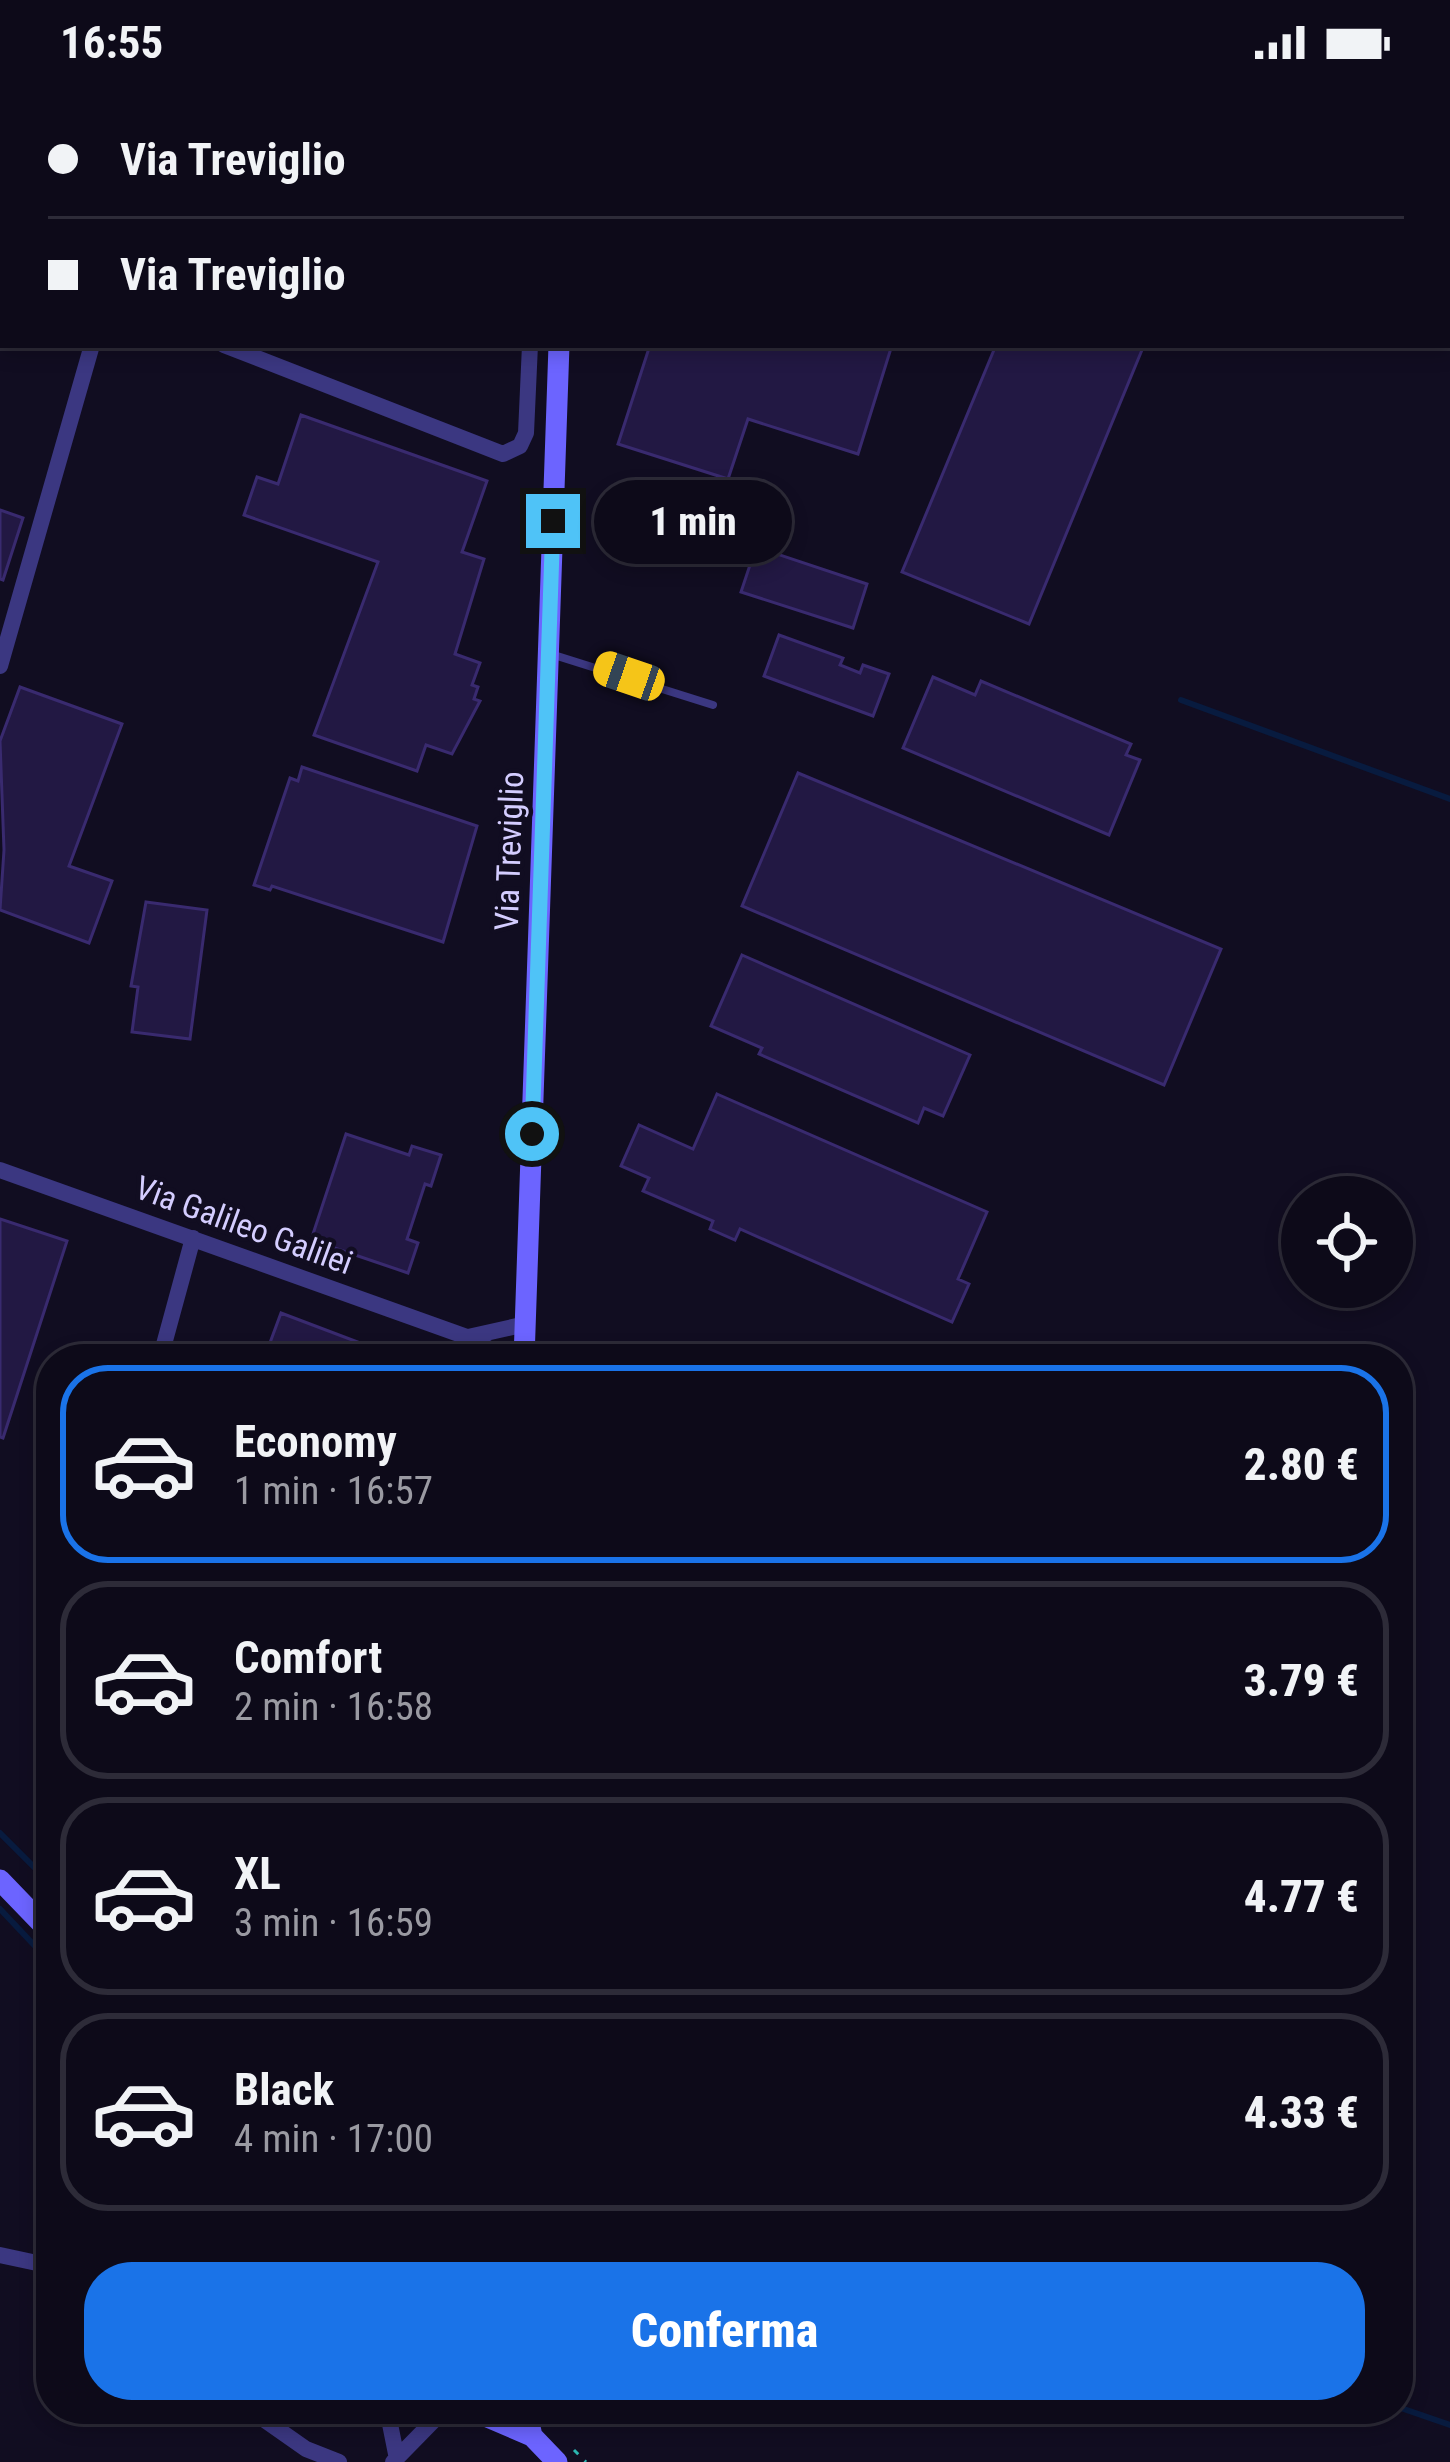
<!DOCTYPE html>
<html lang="it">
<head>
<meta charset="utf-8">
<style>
  :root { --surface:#0d0a19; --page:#1b1826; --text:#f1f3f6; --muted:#9a9aa2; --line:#2d2b38; --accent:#1a73e8 }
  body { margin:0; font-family:"Roboto Condensed",sans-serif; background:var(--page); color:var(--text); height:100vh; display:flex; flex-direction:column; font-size:45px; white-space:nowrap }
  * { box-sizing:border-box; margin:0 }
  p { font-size:39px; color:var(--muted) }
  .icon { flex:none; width:66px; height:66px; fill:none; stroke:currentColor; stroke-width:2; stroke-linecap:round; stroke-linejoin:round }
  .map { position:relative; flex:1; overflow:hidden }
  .details { position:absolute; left:36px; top:1260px; width:1377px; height:1080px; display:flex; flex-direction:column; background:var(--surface); border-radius:48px; box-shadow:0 6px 18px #0003,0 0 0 3px var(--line) }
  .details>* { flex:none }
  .hud { position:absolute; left:0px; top:0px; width:1452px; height:264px; box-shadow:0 6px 18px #0003,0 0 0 3px var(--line); display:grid; align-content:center; height:264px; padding:0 48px; background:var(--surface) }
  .fabs { position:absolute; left:1281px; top:1092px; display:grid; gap:24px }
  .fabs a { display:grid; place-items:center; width:132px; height:132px; border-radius:50%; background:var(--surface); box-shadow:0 6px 18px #0003,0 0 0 3px var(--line); font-size:60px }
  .end { position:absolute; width:54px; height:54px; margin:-27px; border:15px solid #4fc3f7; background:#111; box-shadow:0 0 0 6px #111 }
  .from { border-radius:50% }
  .bubble { position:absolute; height:84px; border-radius:42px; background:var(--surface); box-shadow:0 6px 18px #0003,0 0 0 3px var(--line); font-size:39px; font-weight:800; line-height:84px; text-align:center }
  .car { position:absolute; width:36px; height:72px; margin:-36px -18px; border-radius:15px; box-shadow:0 0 9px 3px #0007; background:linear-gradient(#f5c518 24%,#345 0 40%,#f5c518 0 76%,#345 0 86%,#f5c518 0) }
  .hud b { display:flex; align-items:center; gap:42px; height:114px; font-size:45px }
  .hud b+b { border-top:3px solid var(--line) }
  .hud i { width:30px; height:30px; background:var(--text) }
  ul { padding:21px 0 0; list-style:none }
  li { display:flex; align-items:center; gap:36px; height:198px; margin:0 24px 18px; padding:0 24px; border:6px solid var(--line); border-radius:48px }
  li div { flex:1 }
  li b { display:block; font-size:45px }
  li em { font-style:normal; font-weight:800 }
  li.current { border-color:var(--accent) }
  li>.icon { width:108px; height:108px; stroke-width:1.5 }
  .cta { display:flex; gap:24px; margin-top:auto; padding:24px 48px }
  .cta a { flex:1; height:138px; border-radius:48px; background:var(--accent); color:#fff; font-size:48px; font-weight:800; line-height:138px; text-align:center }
  .status { display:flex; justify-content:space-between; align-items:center; height:84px; padding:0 60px; background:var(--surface); direction:ltr }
  .status svg { height:33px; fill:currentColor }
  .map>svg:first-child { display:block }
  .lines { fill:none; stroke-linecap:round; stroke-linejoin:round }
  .stream { stroke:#081b3f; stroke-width:6 }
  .building { fill:#221843; stroke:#392a6f; stroke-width:3 }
  .path { stroke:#2bb5b0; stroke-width:3; stroke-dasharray:6 9; stroke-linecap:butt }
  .lane { stroke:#3b3781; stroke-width:8 }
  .street { stroke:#3b3781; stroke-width:16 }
  .secondary { stroke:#6c64ff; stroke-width:21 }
  .route { stroke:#4fc3f7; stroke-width:15 }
  .labels { text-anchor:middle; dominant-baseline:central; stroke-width:9; stroke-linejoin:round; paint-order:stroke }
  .street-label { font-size:33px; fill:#d4cdff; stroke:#110d21 }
</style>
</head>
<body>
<div class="status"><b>16:55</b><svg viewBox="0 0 49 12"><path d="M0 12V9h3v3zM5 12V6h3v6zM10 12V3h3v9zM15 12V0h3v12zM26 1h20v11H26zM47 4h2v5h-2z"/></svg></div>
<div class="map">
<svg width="1450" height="2378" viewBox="0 0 1450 2378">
  <rect width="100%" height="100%" fill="#110d21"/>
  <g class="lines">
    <path class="stream" d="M971 0 980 3
      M1449 148H1450
      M1181 616 1450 715
      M0 1749 51 1800
      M0 1825 51 1879
      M1398 2323 1450 2341"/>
  </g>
  <path class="building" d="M650 261H892L858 370 748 335 728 395 618 360Z
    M996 261H1144L1029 540 902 488Z
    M301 331 487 397 462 468 484 475 455 570 480 579 472 601 478 603 474 615 480 617 452 670 426 661 417 687 314 651 378 478 244 431 257 393 278 400Z
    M0 426 23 434 3 496 0 495Z
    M756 463 867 500 853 544 741 508Z
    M779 551 843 574 840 581 860 589 863 581 889 590 873 632 764 592Z
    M933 593 975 611 981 597 1131 660 1126 671 1140 676 1109 751 903 664Z
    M20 603 122 640 69 782 112 797 89 859 0 826 4 766 0 657Z
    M302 683 477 742 443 858 272 802 270 806 254 801 290 694 298 697Z
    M798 689 1221 865 1164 1001 742 822Z
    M146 818 207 826 190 955 132 948 138 903 131 902Z
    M742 871 970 971 943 1032 924 1024 918 1039 759 970 762 964 711 942Z
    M717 1010 987 1128 958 1195 969 1200 952 1238 740 1145 735 1156 710 1145 713 1137 643 1107 649 1094 621 1082 639 1041 693 1065Z
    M346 1050 409 1071 412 1062 441 1071 431 1102 425 1100 407 1155 418 1159 408 1189 311 1156Z
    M0 1135 67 1157 3 1354 0 1353Z
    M281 1229 400 1274V1275H264Z"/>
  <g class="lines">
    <path class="path" d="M1449 139H1450
      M574 2366 586 2378"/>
    <path class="lane" d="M554 571 713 621"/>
    <path class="street" d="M887 0 896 3
      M183 3 184 0
      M541 3V0
      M224 261 503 370 520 362 526 349 530 261
      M0 582 92 261
      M0 1086 467 1253 509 1275
      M468 1253 526 1240
      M160 1275 193 1154
      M0 2171 51 2182
      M249 2325 306 2365 339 2378
      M387 2325 396 2370
      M393 2378 445 2325"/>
    <path class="secondary" d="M567 3V0
      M524 1275 559 261
      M0 1796 51 1849
      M469 2325 532 2352 557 2378
      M526 2325 532 2352"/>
  </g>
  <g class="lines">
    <path class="route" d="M532 1050 553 437"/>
  </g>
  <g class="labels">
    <g class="street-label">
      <text transform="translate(509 767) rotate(-88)">Via Treviglio</text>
      <text transform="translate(244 1141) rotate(20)">Via Galileo Galilei</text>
    </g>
  </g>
</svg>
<div class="fabs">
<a><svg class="icon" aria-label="locate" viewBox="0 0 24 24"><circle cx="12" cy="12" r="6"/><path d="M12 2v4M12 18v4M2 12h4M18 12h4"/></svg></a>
</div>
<i class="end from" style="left:532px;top:1050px"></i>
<i class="end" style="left:553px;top:437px"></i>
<div class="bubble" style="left:594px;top:396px;width:198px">1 min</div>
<i class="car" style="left:629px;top:592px;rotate:289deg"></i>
<div class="hud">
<b><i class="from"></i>Via Treviglio</b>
<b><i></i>Via Treviglio</b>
</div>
<section class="details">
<ul>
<li class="current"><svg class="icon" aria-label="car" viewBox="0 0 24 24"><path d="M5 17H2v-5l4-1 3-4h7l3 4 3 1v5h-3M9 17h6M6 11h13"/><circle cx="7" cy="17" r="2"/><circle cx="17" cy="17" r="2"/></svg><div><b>Economy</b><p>1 min · 16:57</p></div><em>2.80 €</em></li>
<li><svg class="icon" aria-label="car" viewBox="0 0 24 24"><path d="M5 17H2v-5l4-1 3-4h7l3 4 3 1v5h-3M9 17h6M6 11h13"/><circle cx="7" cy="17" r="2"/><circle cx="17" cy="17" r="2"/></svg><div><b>Comfort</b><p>2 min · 16:58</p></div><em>3.79 €</em></li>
<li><svg class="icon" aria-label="car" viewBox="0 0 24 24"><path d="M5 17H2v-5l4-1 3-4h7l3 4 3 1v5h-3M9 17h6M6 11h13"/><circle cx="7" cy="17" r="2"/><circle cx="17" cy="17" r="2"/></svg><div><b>XL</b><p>3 min · 16:59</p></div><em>4.77 €</em></li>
<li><svg class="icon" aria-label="car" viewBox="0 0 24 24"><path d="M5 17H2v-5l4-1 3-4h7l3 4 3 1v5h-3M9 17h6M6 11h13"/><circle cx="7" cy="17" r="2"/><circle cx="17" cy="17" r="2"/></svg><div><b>Black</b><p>4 min · 17:00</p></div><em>4.33 €</em></li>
</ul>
<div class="cta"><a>Conferma</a></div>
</section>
</div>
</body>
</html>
